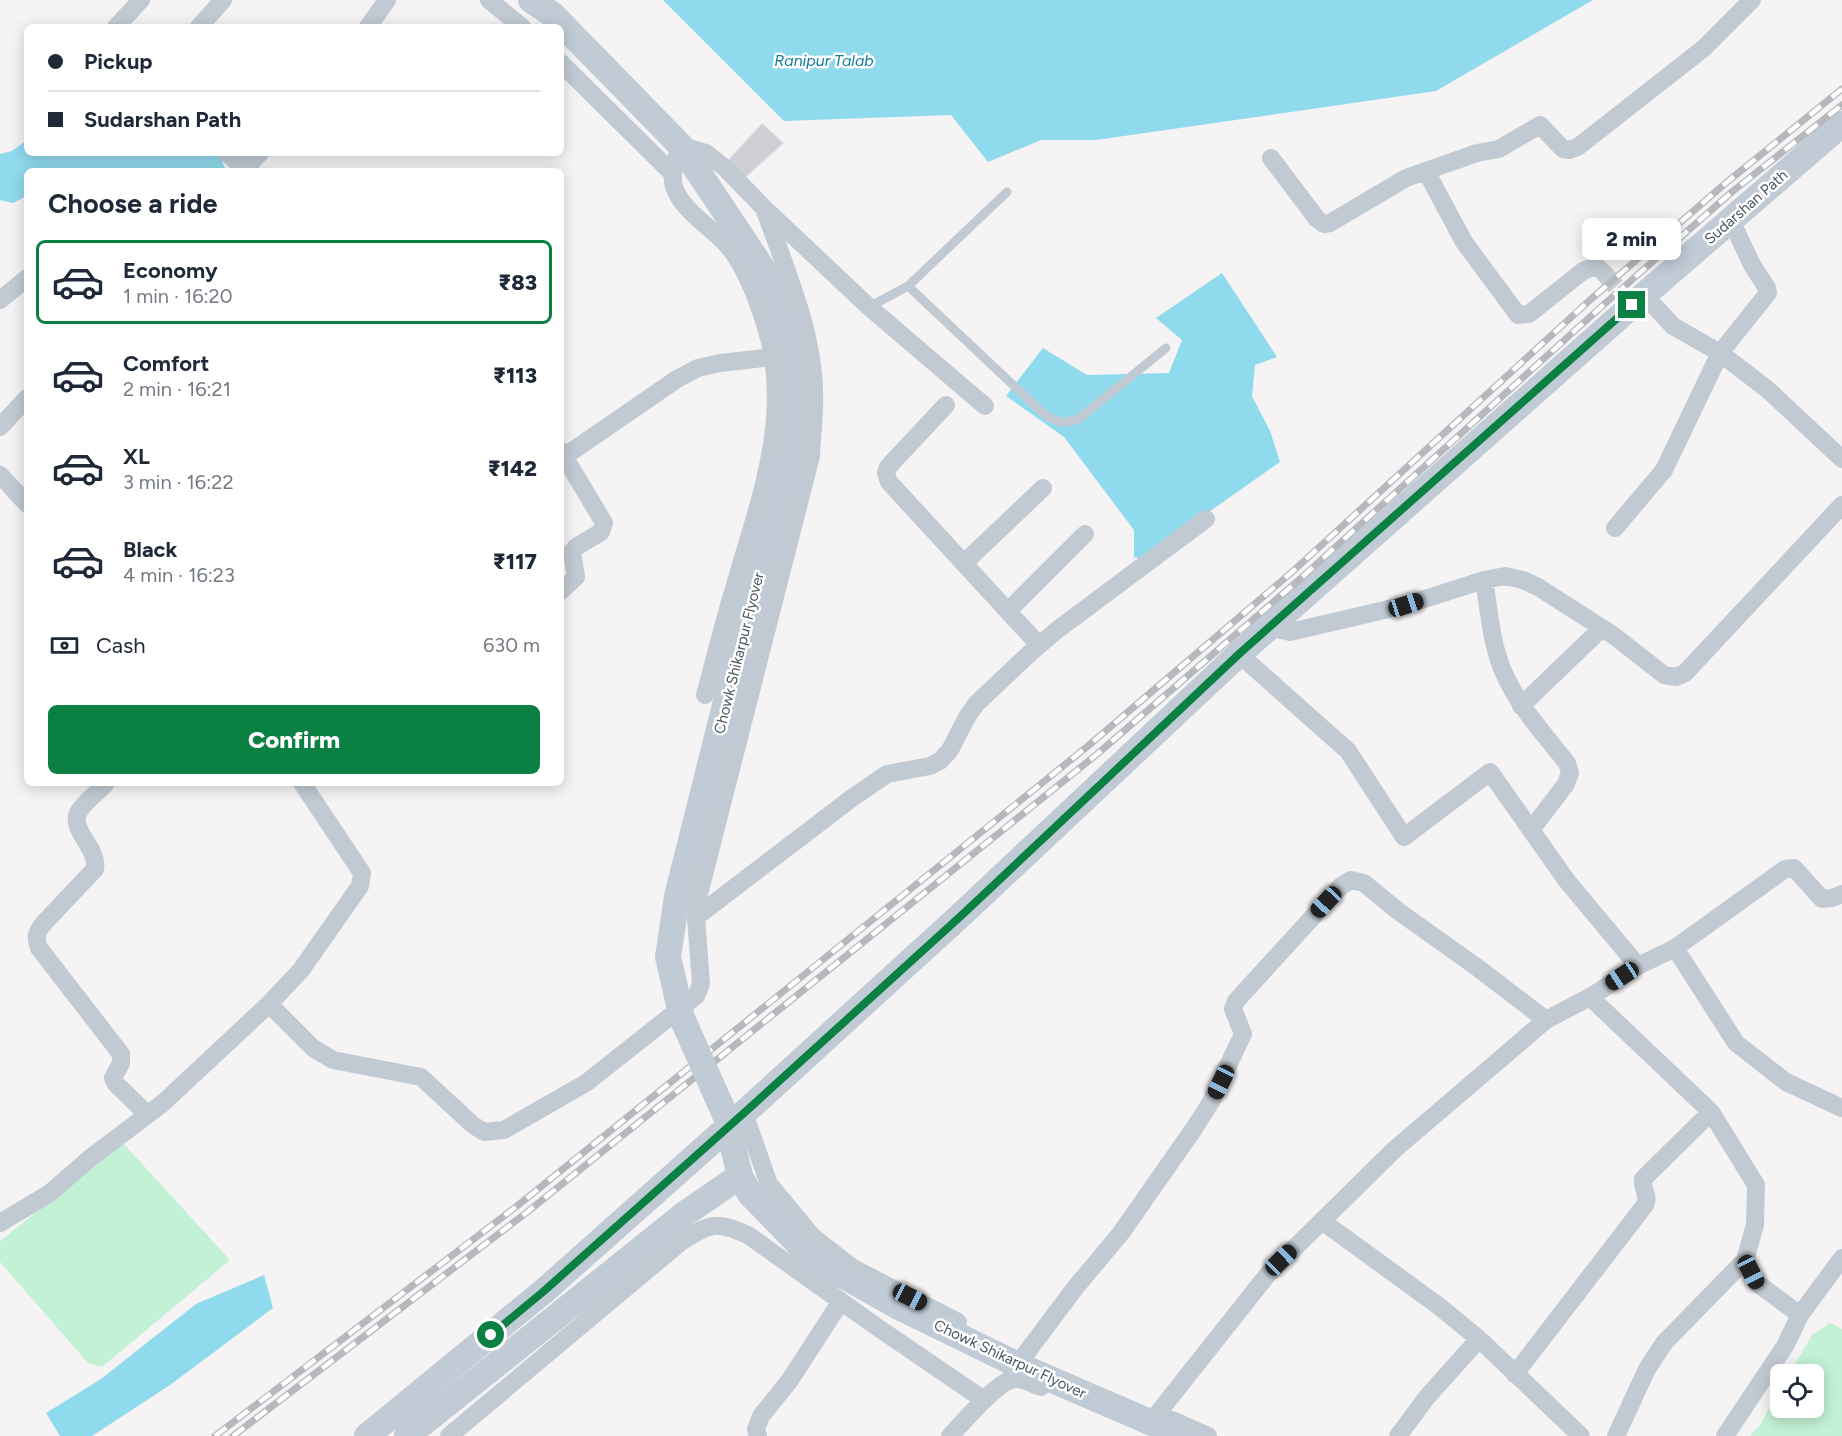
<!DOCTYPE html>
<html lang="en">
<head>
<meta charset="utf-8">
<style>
  :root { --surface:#fff; --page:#f2f2f3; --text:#1f2937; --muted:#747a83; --line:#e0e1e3; --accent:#0b8043 }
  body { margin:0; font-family:Figtree,sans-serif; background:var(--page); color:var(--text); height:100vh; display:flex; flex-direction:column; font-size:22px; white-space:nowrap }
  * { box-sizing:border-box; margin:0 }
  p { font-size:20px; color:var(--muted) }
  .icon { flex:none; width:33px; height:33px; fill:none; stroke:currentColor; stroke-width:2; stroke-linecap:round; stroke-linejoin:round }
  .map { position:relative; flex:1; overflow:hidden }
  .side { position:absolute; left:24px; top:168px; width:540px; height:618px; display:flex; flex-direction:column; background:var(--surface); border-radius:9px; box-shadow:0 3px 15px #0003 }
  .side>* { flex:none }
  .guide { position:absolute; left:24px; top:24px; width:540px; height:132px; border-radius:9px; box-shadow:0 3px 15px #0003; display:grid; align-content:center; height:132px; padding:0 24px; background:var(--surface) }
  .tools { position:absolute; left:1770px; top:1364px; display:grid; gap:12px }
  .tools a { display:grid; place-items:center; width:54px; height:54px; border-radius:9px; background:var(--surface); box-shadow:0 3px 15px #0003; font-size:30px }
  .end { position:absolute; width:27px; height:27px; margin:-14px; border:8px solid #0b8043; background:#fff; box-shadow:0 0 0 3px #fff }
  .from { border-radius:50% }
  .bubble { position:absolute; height:42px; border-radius:9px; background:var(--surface); box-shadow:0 3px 15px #0003; font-size:20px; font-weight:800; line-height:42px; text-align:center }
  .car { position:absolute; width:18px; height:36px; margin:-18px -9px; border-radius:8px; box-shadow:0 0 4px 2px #0007; background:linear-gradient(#222 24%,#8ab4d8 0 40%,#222 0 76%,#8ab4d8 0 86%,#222 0) }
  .guide b { display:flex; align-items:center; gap:21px; height:57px; font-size:22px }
  .guide b+b { border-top:2px solid var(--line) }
  .guide i { width:15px; height:15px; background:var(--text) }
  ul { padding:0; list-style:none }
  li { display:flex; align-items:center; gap:18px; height:84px; margin:0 12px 9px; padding:0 12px; border:3px solid transparent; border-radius:9px }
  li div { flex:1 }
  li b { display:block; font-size:22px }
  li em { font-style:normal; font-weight:800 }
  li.on { border-color:var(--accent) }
  li>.icon { width:54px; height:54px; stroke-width:1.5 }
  h2 { padding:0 24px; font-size:27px; line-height:72px }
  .pay { display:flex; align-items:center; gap:15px; height:66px; padding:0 24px; font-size:22px }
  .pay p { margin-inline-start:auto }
  .primary-button { display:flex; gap:12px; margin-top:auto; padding:12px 24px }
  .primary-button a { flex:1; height:69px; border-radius:9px; background:var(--accent); color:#fff; font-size:24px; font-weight:800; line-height:69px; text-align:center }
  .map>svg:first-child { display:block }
  .green { fill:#c3f1d5 }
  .water { fill:#90daee }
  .building { fill:#cdcfd5; stroke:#d7d9de; stroke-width:1.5 }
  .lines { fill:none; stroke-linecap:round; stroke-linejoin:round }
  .street-tunnel { stroke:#caccce; stroke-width:18; stroke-dasharray:18 9; stroke-linecap:butt }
  .lane { stroke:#c1cad2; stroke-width:9 }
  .street { stroke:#c1cad2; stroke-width:18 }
  .secondary { stroke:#c1cbd6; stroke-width:26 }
  .rail-casing { stroke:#b5b8bd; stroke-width:7 }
  .rail { stroke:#fff; stroke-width:4.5; stroke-dasharray:14; stroke-linecap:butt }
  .secondary-bridge { stroke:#c1cbd6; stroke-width:26 }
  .route { stroke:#0b8043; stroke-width:8 }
  .labels { text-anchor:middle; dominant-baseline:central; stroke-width:5; stroke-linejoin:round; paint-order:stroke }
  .street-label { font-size:15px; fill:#4a5661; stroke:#fff }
  .water-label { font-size:16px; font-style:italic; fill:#0c7c9b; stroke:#fff }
</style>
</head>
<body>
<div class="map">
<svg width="1842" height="1436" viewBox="0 0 1842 1436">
  <rect width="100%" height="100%" fill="#f5f3f3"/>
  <path class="green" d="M123 1143 230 1260 102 1367 88 1363 0 1262V1241Z
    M1830 1323 1842 1329V1436H1750L1760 1425 1780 1389V1407H1814V1374H1789L1812 1335Z"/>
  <path class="water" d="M663 0H1593L1436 91 1096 140H1041L988 162 951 115 784 121Z
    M27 140V153H219L226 171H27V196L13 203 0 200V154L12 151Z
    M1222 273 1277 357 1255 365 1252 396 1270 431 1280 462 1142 559 1134 557V530L1064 437 1006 396 1043 348 1087 375 1169 373 1182 340 1156 318Z
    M264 1275 273 1308 170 1385 92 1436H60L46 1413 101 1379 196 1304Z"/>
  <path class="building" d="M762 124 783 143 743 179 726 163Z"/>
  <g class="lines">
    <path class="street-tunnel" d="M1604 273 1621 292"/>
    <path class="lane" d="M908 286 1045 415C1059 423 1066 425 1081 417L1166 348
      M869 307 908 286 1007 192"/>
    <path class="street" d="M489 0 522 27
      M116 27 141 0
      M199 27 223 0
      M368 27 387 0
      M561 63 673 174
      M227 153 245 169
      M1271 158 1317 219 1324 224 1330 223 1406 178 1477 153 1499 149 1540 125 1563 149 1570 150 1579 146 1704 48 1752 0
      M243 171 260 153
      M1426 171 1464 242 1518 315 1529 314 1583 271 1596 266 1604 273
      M1644 295 1673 326 1720 353 1767 389 1842 459
      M0 300 27 278
      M946 405 888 467 886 473 889 482 1039 645
      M0 427 27 398
      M561 451 604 523 601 532 576 547 572 552 576 577 561 591
      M565 456 677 379 698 368 720 363 773 357
      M0 475 27 504
      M1615 528 1664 470 1720 353 1768 293 1767 288 1752 265 1731 220
      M964 563 1043 488
      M1484 580C1489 609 1491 643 1503 671 1518 706 1544 734 1567 763L1570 773 1566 784 1531 830
      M1008 611 1085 534
      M1269 627 1290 632 1406 605 1484 580 1505 576 1523 580 1538 587 1613 635 1664 675 1676 677 1685 673 1842 505
      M1239 654 1348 751 1404 837 1490 772 1567 881 1638 966
      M705 695C715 658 724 621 735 585 759 501 793 416 766 327 758 301 746 266 727 245 713 229 682 210 675 189 669 176 677 158 680 145L706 153 725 168 764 208 869 307 985 406
      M1521 706 1602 628
      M106 783C98 792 86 801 79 811 68 829 99 848 95 869L43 924C36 933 35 938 39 948L121 1054V1063L113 1078 116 1084 147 1114
      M696 917 852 798 887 774 930 766 940 761 950 750 967 717 976 704 1029 654 1057 630 1206 519
      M1675 948 1785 869 1794 868 1822 899 1832 898 1842 894
      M1590 997 1711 1112 1756 1185 1755 1225 1745 1260 1757 1283 1800 1315
      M269 1004 313 1048 333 1060 421 1077 473 1125 484 1132 504 1130 586 1083 696 996 701 984 696 917 698 898 811 456C812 434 815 412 814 391 813 330 784 265 764 208
      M744 1113 769 1184 812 1236 853 1268 958 1322
      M1322 1221 1440 1307 1479 1339 1581 1436
      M0 1223 50 1193 89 1159 163 1103 269 1004 301 970 360 886 362 873 302 783
      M1024 1356 1075 1288 1121 1233 1193 1130 1211 1102 1243 1034 1233 1009 1236 1001 1341 886 1351 880 1364 883 1398 911 1478 968 1546 1020
      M1515 1374 1645 1205C1650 1195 1641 1188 1643 1179L1711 1112
      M1158 1413 1268 1274 1395 1149 1546 1020 1590 997 1638 966 1675 948 1736 1043 1786 1082 1842 1108
      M1172 1420 1208 1436
      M449 1436 682 1241C712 1223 715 1221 748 1235L877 1327 984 1400
      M758 1436 756 1429 761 1416 790 1380 841 1301
      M950 1436C963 1423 997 1381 1014 1379 1024 1378 1032 1384 1041 1387
      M1398 1436 1427 1397 1479 1339
      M1616 1436 1647 1369 1664 1343 1745 1260
      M1725 1436 1785 1346 1800 1315 1842 1258"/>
    <path class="secondary" d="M531 0 553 15 680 145 699 173
      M740 1176 750 1194 813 1259 897 1306 1020 1366 1182 1436
      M367 1436 544 1291 744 1113 962 914 1239 654 1644 295 1842 124"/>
    <defs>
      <path id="rail" d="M215 1436 517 1206 1088 746 1292 572 1590 300 1727 182 1842 89
        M233 1436 526 1213 1096 755 1300 579 1601 307 1733 191 1842 105"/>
    </defs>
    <use href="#rail" class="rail-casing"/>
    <use href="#rail" class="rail"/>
    <path class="secondary-bridge" d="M407 1436 686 1213 740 1176 726 1117 682 1018 668 957 677 896 746 622 784 483 794 433 796 393 789 342 776 297 763 269 699 173"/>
  </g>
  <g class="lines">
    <path class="route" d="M491 1335 544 1291 744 1113 963 914 1239 654 1632 305"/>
  </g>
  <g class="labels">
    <g class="street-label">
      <text transform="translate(1746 207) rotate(-41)">Sudarshan Path</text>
      <text transform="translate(739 653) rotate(-76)">Chowk Shikarpur Flyover</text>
      <text transform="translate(1010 1359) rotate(25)">Chowk Shikarpur Flyover</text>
    </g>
    <g class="water-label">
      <text x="824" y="60">Ranipur Talab</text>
    </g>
  </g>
</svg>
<div class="tools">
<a><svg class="icon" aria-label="locate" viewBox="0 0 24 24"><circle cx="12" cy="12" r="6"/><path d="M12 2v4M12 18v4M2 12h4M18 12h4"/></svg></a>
</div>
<i class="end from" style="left:491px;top:1335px"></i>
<i class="end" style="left:1632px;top:305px"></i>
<div class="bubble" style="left:1582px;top:218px;width:99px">2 min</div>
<i class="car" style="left:1406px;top:605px;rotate:72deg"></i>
<i class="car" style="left:1326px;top:902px;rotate:223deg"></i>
<i class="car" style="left:1622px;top:976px;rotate:237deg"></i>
<i class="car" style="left:1221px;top:1082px;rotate:206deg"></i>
<i class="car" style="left:1281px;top:1260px;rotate:46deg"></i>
<i class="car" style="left:1751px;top:1272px;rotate:153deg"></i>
<i class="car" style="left:910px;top:1297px;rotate:117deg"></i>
<div class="guide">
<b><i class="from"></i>Pickup</b>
<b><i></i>Sudarshan Path</b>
</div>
<section class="side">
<h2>Choose a ride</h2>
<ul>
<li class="on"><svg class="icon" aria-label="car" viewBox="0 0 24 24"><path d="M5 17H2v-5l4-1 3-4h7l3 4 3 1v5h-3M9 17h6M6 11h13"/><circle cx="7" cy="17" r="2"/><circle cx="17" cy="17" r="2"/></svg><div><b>Economy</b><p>1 min · 16:20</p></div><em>₹83</em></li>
<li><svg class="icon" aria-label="car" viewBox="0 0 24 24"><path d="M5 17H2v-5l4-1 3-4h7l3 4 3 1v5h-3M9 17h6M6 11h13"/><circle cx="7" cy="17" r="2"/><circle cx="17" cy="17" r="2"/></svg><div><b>Comfort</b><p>2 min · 16:21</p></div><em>₹113</em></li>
<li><svg class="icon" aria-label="car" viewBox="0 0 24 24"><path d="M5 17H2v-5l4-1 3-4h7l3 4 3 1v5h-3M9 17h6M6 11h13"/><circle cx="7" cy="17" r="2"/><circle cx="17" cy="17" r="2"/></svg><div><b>XL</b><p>3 min · 16:22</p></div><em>₹142</em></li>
<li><svg class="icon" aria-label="car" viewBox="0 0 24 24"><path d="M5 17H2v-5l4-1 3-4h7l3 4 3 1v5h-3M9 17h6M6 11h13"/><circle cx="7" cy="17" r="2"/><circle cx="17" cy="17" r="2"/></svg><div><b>Black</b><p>4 min · 16:23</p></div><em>₹117</em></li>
</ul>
<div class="pay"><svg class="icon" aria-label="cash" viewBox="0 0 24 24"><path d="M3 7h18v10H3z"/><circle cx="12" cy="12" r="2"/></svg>Cash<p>630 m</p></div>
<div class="primary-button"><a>Confirm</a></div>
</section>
</div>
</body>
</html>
